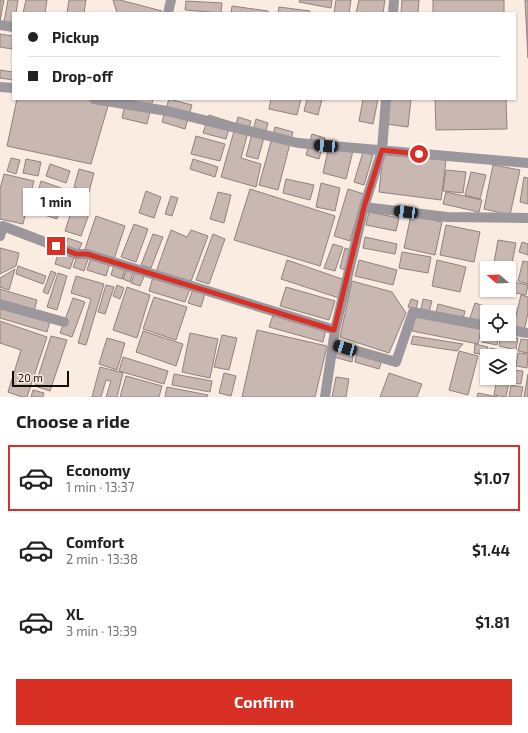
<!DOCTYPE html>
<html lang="en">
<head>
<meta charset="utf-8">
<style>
  :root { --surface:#fff; --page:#f2f2f2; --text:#222; --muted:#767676; --line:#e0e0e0; --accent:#d93025 }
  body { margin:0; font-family:"Exo 2",sans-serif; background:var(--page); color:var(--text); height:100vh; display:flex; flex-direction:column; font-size:15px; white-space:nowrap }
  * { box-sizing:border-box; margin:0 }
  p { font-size:13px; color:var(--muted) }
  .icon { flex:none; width:22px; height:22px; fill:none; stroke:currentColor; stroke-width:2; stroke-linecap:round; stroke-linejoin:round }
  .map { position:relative; height:397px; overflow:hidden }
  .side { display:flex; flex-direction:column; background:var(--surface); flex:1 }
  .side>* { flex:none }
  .top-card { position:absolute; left:12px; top:12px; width:504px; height:88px; border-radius:0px; box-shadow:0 1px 3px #0004; display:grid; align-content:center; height:88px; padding:0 16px; background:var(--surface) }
  .needle { width:26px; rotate:289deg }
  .tools { position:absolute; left:480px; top:261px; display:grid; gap:8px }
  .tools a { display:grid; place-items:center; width:36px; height:36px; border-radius:0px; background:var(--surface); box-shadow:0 1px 3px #0004; font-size:20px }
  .scale { position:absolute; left:12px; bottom:10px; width:57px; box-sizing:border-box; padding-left:4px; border:2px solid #110d09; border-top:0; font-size:11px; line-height:14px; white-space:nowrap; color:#110d09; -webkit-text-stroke:3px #faece1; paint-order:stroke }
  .end { position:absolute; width:18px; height:18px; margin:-9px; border:5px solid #d93025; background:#fff; box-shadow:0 0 0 2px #fff }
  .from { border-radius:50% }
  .bubble { position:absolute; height:28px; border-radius:0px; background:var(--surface); box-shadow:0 1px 3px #0004; font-size:13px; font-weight:700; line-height:28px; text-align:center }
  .car { position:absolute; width:12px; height:24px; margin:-12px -6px; border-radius:5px; box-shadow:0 0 3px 1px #0007; background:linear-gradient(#222 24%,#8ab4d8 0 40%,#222 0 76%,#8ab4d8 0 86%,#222 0) }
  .top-card b { display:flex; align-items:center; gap:14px; height:38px; font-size:15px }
  .top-card b+b { border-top:1px solid var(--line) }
  .top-card i { width:10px; height:10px; background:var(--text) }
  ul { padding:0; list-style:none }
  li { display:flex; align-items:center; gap:12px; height:66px; margin:0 8px 6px; padding:0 8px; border:2px solid transparent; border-radius:0px }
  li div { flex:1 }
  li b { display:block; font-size:15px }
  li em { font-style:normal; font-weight:700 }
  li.current { border-color:var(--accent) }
  li>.icon { width:36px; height:36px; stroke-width:1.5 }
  h2 { padding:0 16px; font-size:18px; line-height:48px }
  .action { display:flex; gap:8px; margin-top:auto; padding:8px 16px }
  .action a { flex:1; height:46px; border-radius:0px; background:var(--accent); color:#fff; font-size:16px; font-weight:700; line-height:46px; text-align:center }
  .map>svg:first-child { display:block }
  .building { fill:#c9b7b2; stroke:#92817c }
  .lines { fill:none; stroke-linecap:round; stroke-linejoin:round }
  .minor { stroke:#9b979d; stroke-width:10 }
  .route { stroke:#d93025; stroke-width:5 }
</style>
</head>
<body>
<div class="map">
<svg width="528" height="397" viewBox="0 0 528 397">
  <rect width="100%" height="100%" fill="#faece1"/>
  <path class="building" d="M0 0H4L0 21Z
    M8 0H18L16 13H13V23L4 22Z
    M26 0H47L45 13H23Z
    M69 0H86L84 13H67Z
    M113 0H120L162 11 161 13H117Z
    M300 0H332L331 8 299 2Z
    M336 0H351L349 13H334Z
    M359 0H385L383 13H356Z
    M402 0H419L418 13H401Z
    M433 0H504V13H433Z
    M525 0H528V58Z
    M186 1 222 3 221 13 185 10Z
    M232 6 268 11V13H231Z
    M279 7 310 11 309 13H278Z
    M0 34 13 36 12 49 0 47Z
    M0 70 13 72V80L0 78Z
    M17 99H110L91 164 7 146Z
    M126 99H153L147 124 122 118Z
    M169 99 192 105 185 129 162 122Z
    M271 99H301L297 115 269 109Z
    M307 99H322L318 115 304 111Z
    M363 99H378L373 124 359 121Z
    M389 99H411L408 127 386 124Z
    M435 99H506L507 129 436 130Z
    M209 115 231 122 226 139 203 133Z
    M238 117 251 121 241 158 261 164 256 187 221 177Z
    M256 119 268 123 258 159 246 156Z
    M275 127 293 132 278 190 259 185Z
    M312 134 325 138 319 159 306 155Z
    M196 136 225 144 220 161 191 154Z
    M330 141 354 147 346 179 323 173Z
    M363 152 373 155 364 185 354 182Z
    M383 153 446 160 441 200 379 192Z
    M11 158 20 160 16 174 7 171Z
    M26 159 41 162 38 176 23 173Z
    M193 159 218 167 215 177 190 169Z
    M50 164 70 171 66 183 46 176Z
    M493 165 520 170 510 215 484 209Z
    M79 169 94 173 89 192 74 187Z
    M446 170 466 172 463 193 443 191Z
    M471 172 486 175 480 199 465 195Z
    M4 174 34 181 23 224 0 219V189Z
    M524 177 528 178V204L520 202Z
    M286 179 314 185 310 200 283 193Z
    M41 181 67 190 57 219 32 211Z
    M321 183 340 188 335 211 316 207Z
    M250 189 335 216 320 266 234 240Z
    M348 189 364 194 350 241 334 236Z
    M146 191 161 197 154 218 139 213Z
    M218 192 231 195 224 223 210 219Z
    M446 192 482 200 479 212 443 204Z
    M171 196 178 198 172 216 165 214Z
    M72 209 89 214 81 236 65 231Z
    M369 212 399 218 396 231 366 225Z
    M411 215 442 222 435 255 404 248Z
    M96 216 125 226 114 259 85 249Z
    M134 224 148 229 136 262 121 257Z
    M446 225 480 232 474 262 440 255Z
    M171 230 187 237 191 230 208 236 190 284 156 272Z
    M153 234 163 237 151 268 141 265Z
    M213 234 225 239 209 284 196 280Z
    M365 237 397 244 395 254 363 248Z
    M68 238 82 243 78 252 65 247Z
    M498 240 516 243 509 279V268H493Z
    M522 242 528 244V255L519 252Z
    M333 244 343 247 335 271 324 268Z
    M0 248 19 253 16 266 0 274Z
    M345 248 351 250 345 270 340 268Z
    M402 252 431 257 428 273 399 268Z
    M58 253 74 257 70 269 55 264Z
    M89 256 84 271 73 267 77 257Z
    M91 257 110 263 106 276 87 270Z
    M287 260 345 280 339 298 281 279Z
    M359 260 397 270 393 285 355 276Z
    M437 260 466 267 460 292 432 286Z
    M523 261 528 262V284L518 281Z
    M114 265 125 269 122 279 111 275Z
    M18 266 46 276 43 284 16 274Z
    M127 268 134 270 130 282 123 279Z
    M15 269 9 290 0 287V278Z
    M136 270 145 274 140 286 131 283Z
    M51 271 56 273 48 294 43 292Z
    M58 273 67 276 57 310 47 307Z
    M76 276 104 284 86 345 78 343 91 299 71 293Z
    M153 277 190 289 185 302 149 291Z
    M352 281 392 292 406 313 389 353 340 337Z
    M513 282 528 285 526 295 511 292Z
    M106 285 114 287 105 314 98 312Z
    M117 285 124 288 120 299 113 296Z
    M127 287 150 295 137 338 113 330Z
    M286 287 335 301 329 320 280 306Z
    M0 289 37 300 34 311 0 301Z
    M193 289 205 293 201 307 188 303Z
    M521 295 528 297V313L524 331 513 328Z
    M154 297 187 307 176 340 143 329Z
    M73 298 85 302 72 337 60 333Z
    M411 299 418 301 416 309 408 307Z
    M423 299 432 301 429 312 421 310Z
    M475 303 491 308 490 312H487V322L470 318Z
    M438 304 465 311 463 319 436 313Z
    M0 307 50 321 47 332 0 318Z
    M273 315 326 329 323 342 269 327Z
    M415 316 481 329 478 344 412 331Z
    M0 321 47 337 27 397H22L8 392 21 350 0 343Z
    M257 330 327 346 315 397H242Z
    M485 330H487V334H499L497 345 482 342Z
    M143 331 183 344 176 366 136 352Z
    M190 333 218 339 210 378 182 372Z
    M222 335 237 338 229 370 214 367Z
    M501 335 518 338 516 350 499 346Z
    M51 336 67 340 50 391 35 386Z
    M413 336 463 344 457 351 411 344Z
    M107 338 125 343 117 370 99 364Z
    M521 339 528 340V353L518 351Z
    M475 344 488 347 486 355 474 353Z
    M336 347 354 352 352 362 334 357Z
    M490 348 511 352 509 366V356H489Z
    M459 351 478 356 468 395 449 390Z
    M357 353 382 360 379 369 355 362Z
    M518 353 528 354 527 368 516 366Z
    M123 357 168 371 164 384 119 371Z
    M100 367 123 373 117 397H106L111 381 106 380 101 397H92Z
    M512 370 523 371 521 384 511 383Z
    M224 373 236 376 231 396 219 393Z
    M389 373 422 384 417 397H380Z
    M174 374 212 381 210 392 172 385Z
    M528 374V397H524Z
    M126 376 162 386 159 397H120Z
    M336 377 349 379 346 397H332Z
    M509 377H510L506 397 494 395 497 378Z
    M511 385 523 387 521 397H509Z
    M167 387 208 395 207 397H165Z
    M33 390 44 393 43 397H31Z
    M478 393 498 397H477Z"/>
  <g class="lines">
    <path class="minor" d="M168 13 171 0
      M393 13 394 0
      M0 25 13 27
      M0 87 13 88
      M94 99 167 111 298 143 528 163
      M364 207 447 217 528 218
      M0 236 3 226 76 254H87L335 330
      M0 304 64 322
      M509 330 528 333
      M333 344 396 362 413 312 487 326
      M325 397 335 330 364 207 382 150 386 99"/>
  </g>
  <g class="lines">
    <path class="route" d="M56 246 76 254H87L334 330 364 207 382 150 419 154"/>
  </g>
</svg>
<div class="tools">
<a><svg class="needle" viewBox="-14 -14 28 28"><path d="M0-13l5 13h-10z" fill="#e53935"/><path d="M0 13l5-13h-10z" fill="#767676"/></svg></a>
<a><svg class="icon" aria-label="locate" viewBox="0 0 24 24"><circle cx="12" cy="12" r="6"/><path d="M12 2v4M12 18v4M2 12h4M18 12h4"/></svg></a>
<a><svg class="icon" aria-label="layers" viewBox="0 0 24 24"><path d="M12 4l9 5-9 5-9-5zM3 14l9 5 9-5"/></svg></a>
</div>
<div class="scale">20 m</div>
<i class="end from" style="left:419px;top:154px"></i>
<i class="end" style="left:56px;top:246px"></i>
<div class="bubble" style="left:23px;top:188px;width:66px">1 min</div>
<i class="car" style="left:326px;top:146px;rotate:274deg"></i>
<i class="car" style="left:406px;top:212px;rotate:277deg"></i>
<i class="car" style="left:345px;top:348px;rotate:286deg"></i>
<div class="top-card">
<b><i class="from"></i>Pickup</b>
<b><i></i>Drop-off</b>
</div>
</div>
<section class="side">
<h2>Choose a ride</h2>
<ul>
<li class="current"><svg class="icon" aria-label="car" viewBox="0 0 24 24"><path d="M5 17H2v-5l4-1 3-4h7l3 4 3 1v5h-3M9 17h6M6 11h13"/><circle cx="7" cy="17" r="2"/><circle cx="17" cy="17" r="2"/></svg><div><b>Economy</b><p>1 min · 13:37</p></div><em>$1.07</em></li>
<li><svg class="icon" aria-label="car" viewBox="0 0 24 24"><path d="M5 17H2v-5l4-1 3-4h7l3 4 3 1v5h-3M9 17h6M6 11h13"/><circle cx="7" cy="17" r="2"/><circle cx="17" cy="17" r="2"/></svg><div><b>Comfort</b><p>2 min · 13:38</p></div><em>$1.44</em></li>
<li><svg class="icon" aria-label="car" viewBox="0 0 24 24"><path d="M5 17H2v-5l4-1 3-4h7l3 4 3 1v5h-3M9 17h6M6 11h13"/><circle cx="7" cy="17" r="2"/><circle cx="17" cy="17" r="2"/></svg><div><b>XL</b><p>3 min · 13:39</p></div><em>$1.81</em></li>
</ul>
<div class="action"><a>Confirm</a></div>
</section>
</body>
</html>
